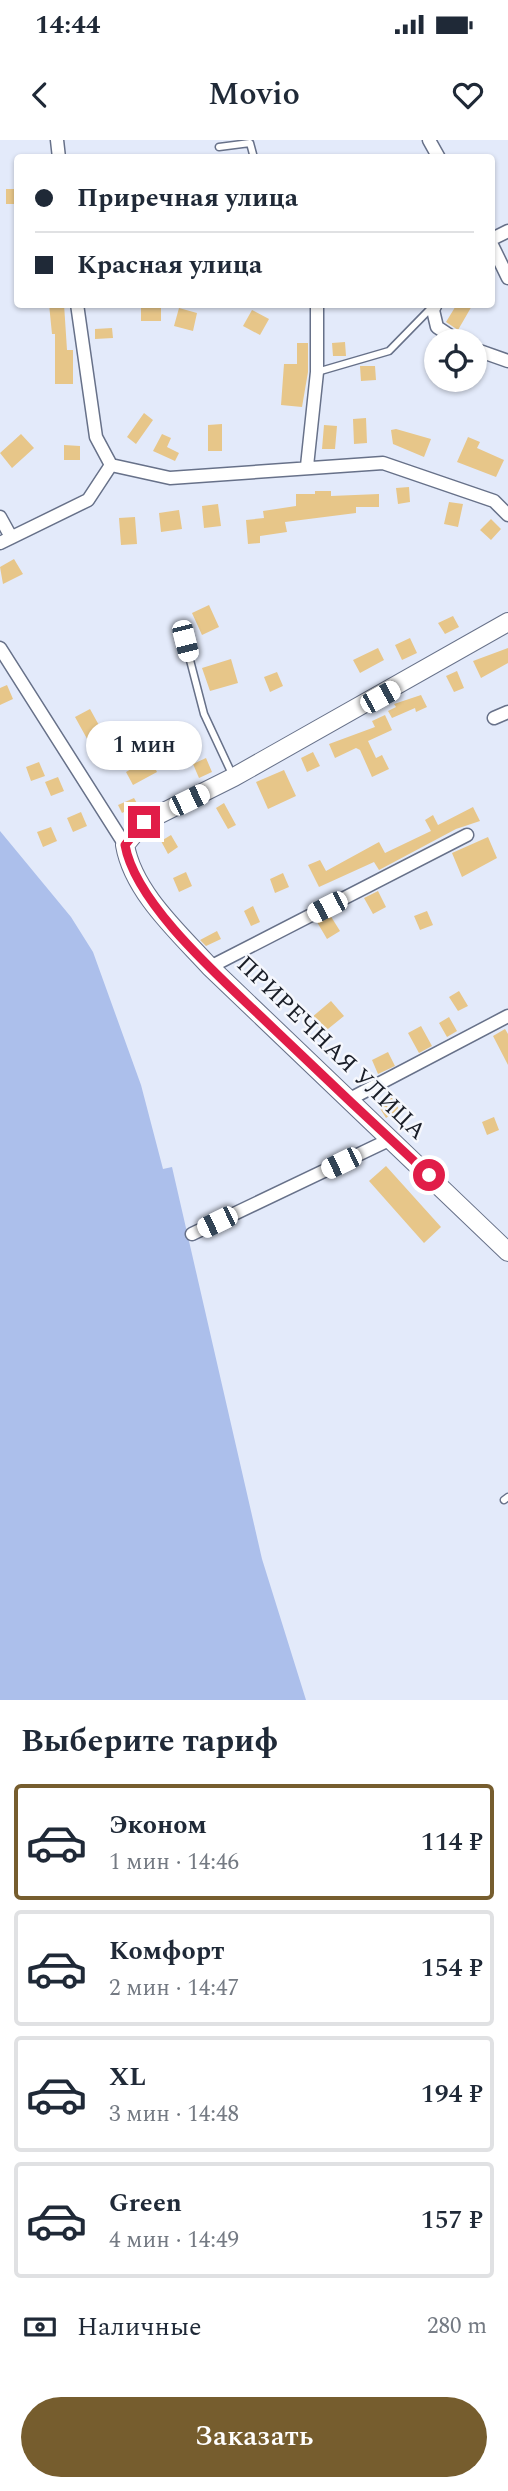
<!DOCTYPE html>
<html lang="ru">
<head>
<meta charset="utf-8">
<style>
  :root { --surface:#fff; --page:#f2f2f3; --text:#1f2937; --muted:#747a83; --line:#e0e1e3; --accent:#765d2e }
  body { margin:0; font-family:Spectral,serif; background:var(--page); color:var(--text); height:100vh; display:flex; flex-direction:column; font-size:26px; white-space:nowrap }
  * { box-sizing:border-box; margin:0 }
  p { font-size:23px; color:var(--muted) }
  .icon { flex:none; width:38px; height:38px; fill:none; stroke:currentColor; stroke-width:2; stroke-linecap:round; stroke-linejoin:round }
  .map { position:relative; height:1560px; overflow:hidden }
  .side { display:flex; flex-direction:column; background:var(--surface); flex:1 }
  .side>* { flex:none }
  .top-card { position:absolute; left:14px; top:14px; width:481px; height:154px; border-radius:7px; box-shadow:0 2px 5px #0004; display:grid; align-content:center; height:154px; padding:0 21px; background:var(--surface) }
  .fabs { position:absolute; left:424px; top:189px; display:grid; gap:14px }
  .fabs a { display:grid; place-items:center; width:63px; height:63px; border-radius:50%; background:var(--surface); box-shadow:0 2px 5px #0004; font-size:35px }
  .end { position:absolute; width:32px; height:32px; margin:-16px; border:9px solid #e11d48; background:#fff; box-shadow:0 0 0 4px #fff }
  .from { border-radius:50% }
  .bubble { position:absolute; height:49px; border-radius:24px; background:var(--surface); box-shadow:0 2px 5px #0004; font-size:23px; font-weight:600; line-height:49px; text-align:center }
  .car { position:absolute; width:21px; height:42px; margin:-21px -10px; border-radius:9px; box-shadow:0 0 5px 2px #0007; background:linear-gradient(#fff 24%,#345 0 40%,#fff 0 76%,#345 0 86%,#fff 0) }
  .top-card b { display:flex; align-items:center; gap:24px; height:66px; font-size:26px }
  .top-card b+b { border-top:2px solid var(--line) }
  .top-card i { width:18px; height:18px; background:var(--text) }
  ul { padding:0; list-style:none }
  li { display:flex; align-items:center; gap:21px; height:116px; margin:0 14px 10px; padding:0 7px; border:4px solid var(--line); border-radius:7px }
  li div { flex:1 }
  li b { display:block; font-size:26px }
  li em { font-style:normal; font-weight:600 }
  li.active { border-color:var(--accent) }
  li>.icon { width:63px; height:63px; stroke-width:1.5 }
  h2 { padding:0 21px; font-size:32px; line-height:84px }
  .pay { display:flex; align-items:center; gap:18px; height:77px; padding:0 21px; font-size:26px }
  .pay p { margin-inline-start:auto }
  .button { display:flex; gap:14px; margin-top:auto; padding:14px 21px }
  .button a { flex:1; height:80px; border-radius:42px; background:var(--accent); color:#fff; font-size:28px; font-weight:600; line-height:80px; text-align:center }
  .status { display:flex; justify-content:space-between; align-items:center; height:49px; padding:0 35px; background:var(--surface); direction:ltr }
  .status svg { height:19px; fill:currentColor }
  header { display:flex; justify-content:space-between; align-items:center; height:91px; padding:0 21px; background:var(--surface); font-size:32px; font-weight:600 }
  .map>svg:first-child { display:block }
  .green { fill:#acbfeb }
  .building { fill:#e7c689 }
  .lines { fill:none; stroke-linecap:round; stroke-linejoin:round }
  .lane-casing { stroke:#677189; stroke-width:9 }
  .street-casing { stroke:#677189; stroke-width:15 }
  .secondary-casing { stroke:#677189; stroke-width:20 }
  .lane { stroke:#fff; stroke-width:6 }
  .street { stroke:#fff; stroke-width:12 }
  .secondary { stroke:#fff; stroke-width:18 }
  .route { stroke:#e11d48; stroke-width:9 }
  .labels { text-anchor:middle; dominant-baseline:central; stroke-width:5; stroke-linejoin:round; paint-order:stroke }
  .street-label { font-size:24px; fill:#1a1e28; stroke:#f5f7fd }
</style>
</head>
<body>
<div class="status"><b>14:44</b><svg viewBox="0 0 49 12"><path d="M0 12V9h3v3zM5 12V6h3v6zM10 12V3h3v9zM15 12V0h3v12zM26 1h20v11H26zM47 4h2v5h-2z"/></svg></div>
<header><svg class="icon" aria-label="back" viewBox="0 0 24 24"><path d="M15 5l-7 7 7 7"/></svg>Movio<svg class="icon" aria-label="heart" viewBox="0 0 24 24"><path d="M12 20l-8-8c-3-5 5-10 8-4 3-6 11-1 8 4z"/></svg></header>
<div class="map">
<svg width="508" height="1560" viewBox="0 0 508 1560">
  <rect width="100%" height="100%" fill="#e3eafa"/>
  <path class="green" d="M0 691 71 777 93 812 141 945 163 1029 172 1027 262 1419 306 1560H0Z"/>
  <path class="building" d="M6 49H18V64H6Z
    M49 164H64L67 210H73V244H55V194H52Z
    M141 164H161V181H141Z
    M457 164H473L458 190 446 182Z
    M179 168 197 173 193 191 174 186Z
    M252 170 269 179 260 195 243 186Z
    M112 188 113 198 95 199V189Z
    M345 202 346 216H333L332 203Z
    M297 203H308V232L302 267 281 265 284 224H297Z
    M360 226H375L376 240 361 241Z
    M144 273 153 280 136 304 127 297Z
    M366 278 367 303 354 304 353 279Z
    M222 284V311H208V285Z
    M324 285 337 286 335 309H322Z
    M396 289 431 299 424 317 393 304 391 290Z
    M21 294 34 308 12 328 0 313Z
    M162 294 171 298 167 307 179 313 175 321 153 311Z
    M468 297 480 302 477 308 504 320 496 337 457 322Z
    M64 305 80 306V320H64Z
    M409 347 410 362 398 364 396 348Z
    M315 351H331V356L379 354V367H356V373L285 382 287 392 260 396V403L248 404 246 380 264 378 263 371 296 366V354H315Z
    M449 362 463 364 458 387 444 384Z
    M218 364 221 386 204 388 202 366Z
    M179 370 182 389 161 392 159 373Z
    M135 377 137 404 121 405 119 378Z
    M491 379 501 389 491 400 480 390Z
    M14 419 23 434 3 444 0 427Z
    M209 465 219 487 202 495 192 473Z
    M453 476 459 487 445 494 438 483Z
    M410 498 417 513 402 520 395 505Z
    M378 508 384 520 360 533 353 520Z
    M508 508V523L481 538 473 521Z
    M231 519 238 543 210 551 202 528Z
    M457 531 464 548 454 552 446 536Z
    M277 532 283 546 270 552 264 537Z
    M7 545 13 559 0 565V548Z
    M421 555 427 567 416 572 415 568 392 578 388 571 396 567 394 564Z
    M90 569 111 607 96 615 75 577Z
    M385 575 392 590 368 601 376 618 382 615 389 629 372 637 360 610 356 608 335 618 329 604 375 587 372 581Z
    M179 600 184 614 171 620 165 606Z
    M313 612 320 626 307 632 301 618Z
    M150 618 157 632 133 645 126 632Z
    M206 618 212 632 199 638 193 624Z
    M39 622 45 636 31 641 26 627Z
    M284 630 296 656 268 669 256 642Z
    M58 637 64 651 51 656 45 642Z
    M134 658 138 665 122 673 118 665Z
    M224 663 236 685 228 689 216 668Z
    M473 667 480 681 456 689 379 730 374 722 319 747 308 725 320 720 326 731 379 702 385 713 431 691 425 680 433 675 438 685Z
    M81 672 87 686 73 692 67 678Z
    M51 687 57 701 43 707 37 692Z
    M171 695 178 707 168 714 161 701Z
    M488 697 497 718 462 737 452 713Z
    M186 732 192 746 179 752 173 738Z
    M283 733 289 747 275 753 270 739Z
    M378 751 386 767 373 774 364 758Z
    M253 766 260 782 251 786 244 771Z
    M427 771 433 785 420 790 414 776Z
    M330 775 340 791 327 799 317 782Z
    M217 791 221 799 206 806 200 800Z
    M459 851 468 866 458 871 449 857Z
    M331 861 344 876 323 893 311 878Z
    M449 877 457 891 447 897 439 883Z
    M421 886 432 906 419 913 408 893Z
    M505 889 508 894V925L493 896Z
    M388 912 395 926 378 934 372 920Z
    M389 953 399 969 386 978 376 962Z
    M494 977 499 990 487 995 482 982Z
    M386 1026 441 1087 424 1103 369 1041Z"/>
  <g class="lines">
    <defs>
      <path id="lane" d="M219 7 250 3 254 18
        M317 232 389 211 433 166
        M185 501 204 574 232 634
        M504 1360 508 1357"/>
      <path id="street" d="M57 0 59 18
        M429 0 439 18
        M492 99 508 91
        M492 105 508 138
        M77 164 96 297 111 325 170 338 383 323 494 361 508 375
        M436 164 433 170 437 187 458 201
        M474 209 508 221
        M307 326 317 232V164
        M0 377 11 397
        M0 403 88 360 111 325
        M0 508 125 705
        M494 578 508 572
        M210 827 467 695
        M348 960 508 876
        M192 1094 391 999"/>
      <path id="secondary" d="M508 482 234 637 144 682 125 705C133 752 179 793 210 827L508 1112"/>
    </defs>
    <use href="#lane" class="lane-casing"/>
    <use href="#street" class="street-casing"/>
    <use href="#secondary" class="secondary-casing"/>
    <use href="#lane" class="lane"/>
    <use href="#street" class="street"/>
    <use href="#secondary" class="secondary"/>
  </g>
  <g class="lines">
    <path class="route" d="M144 682 125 705C136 767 229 845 274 889 325 938 377 987 429 1035"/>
  </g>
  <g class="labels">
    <g class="street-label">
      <text transform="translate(331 908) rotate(44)">ПРИРЕЧНАЯ УЛИЦА</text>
    </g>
  </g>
</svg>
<div class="fabs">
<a><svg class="icon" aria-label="locate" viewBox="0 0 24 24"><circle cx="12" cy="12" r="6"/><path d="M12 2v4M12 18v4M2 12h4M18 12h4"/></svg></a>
</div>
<i class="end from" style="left:429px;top:1035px"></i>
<i class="end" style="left:144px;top:682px"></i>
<div class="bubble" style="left:86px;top:581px;width:116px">1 мин</div>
<i class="car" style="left:185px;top:501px;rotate:166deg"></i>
<i class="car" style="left:380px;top:557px;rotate:61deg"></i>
<i class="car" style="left:189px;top:660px;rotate:64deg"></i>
<i class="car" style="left:327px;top:767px;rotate:243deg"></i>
<i class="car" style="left:341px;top:1023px;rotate:244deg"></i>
<i class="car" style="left:217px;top:1082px;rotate:244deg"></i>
<div class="top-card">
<b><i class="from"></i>Приречная улица</b>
<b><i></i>Красная улица</b>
</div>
</div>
<section class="side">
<h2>Выберите тариф</h2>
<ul>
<li class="active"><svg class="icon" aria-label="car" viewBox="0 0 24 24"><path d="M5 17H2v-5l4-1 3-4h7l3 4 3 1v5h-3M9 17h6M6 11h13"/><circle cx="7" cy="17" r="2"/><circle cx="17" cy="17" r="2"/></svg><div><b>Эконом</b><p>1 мин · 14:46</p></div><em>114 ₽</em></li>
<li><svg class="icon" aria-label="car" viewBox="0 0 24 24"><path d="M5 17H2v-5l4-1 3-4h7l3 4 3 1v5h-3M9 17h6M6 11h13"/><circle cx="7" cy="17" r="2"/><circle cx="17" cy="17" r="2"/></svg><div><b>Комфорт</b><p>2 мин · 14:47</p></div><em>154 ₽</em></li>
<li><svg class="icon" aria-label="car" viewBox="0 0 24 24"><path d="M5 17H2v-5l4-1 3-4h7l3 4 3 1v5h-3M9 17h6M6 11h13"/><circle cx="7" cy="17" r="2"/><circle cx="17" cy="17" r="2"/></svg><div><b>XL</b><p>3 мин · 14:48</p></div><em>194 ₽</em></li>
<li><svg class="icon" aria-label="car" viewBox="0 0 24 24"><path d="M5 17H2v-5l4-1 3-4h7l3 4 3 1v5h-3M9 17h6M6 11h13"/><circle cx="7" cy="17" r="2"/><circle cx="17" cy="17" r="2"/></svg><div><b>Green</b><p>4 мин · 14:49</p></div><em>157 ₽</em></li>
</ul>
<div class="pay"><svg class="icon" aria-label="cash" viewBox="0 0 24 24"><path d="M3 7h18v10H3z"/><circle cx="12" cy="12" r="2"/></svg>Наличные<p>280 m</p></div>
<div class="button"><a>Заказать</a></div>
</section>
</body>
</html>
